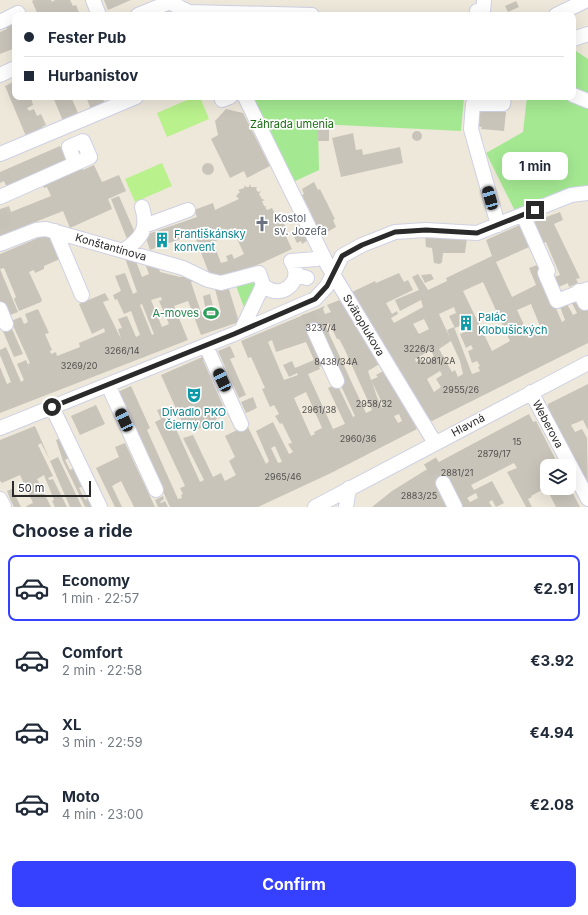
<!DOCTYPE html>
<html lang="en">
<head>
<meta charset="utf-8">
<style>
  :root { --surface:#fff; --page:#f6f6f7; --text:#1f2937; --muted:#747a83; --line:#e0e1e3; --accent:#3640ff }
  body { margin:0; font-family:Inter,sans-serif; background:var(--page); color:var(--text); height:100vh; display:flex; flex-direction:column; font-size:15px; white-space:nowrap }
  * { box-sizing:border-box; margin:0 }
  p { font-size:13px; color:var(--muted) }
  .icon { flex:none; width:22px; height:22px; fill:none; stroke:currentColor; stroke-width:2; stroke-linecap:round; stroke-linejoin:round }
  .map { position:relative; height:507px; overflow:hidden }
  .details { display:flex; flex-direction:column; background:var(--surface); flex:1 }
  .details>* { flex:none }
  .top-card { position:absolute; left:12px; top:12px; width:564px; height:88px; border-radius:8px; box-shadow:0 4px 16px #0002; display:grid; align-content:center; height:88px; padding:0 12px; background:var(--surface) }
  .fabs { position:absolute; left:540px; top:459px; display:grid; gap:8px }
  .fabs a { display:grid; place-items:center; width:36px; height:36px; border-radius:8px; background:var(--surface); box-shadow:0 4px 16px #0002; font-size:20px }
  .scale { position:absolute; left:12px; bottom:10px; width:79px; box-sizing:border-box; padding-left:4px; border:2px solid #2a2a2a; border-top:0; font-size:11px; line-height:14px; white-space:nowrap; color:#2a2a2a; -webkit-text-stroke:3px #fff; paint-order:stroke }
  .end { position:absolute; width:18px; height:18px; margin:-9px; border:5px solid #2a2a2a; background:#fff; box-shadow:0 0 0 2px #fff }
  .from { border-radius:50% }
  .bubble { position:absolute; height:28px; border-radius:8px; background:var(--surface); box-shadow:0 4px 16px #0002; font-size:13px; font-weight:700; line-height:28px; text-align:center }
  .car { position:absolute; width:12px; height:24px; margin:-12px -6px; border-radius:5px; box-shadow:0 0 3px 1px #0007; background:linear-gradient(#222 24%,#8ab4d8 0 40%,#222 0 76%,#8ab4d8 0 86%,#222 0) }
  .top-card b { display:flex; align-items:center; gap:14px; height:38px; font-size:15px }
  .top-card b+b { border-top:1px solid var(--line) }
  .top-card i { width:10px; height:10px; background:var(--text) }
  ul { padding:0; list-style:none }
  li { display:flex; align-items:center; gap:12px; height:66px; margin:0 8px 6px; padding:0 4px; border:2px solid transparent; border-radius:8px }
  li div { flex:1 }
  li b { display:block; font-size:15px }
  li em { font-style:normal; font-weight:700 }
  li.active { border-color:var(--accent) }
  li>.icon { width:36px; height:36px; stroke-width:1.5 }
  h2 { padding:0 12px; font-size:18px; line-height:48px }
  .primary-button { display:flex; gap:8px; margin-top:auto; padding:8px 12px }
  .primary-button a { flex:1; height:46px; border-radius:8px; background:var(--accent); color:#fff; font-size:16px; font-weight:700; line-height:46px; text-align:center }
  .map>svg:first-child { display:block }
  .green { fill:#a4e992 }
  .pitch { fill:#b9f18c }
  .building { fill:#c9c4ba; fill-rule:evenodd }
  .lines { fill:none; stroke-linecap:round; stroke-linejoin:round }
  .minor-tunnel { stroke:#c6c2b7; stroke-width:14; stroke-dasharray:14 7; stroke-linecap:butt }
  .minor-casing { stroke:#cfd1e4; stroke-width:16 }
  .minor { stroke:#fff; stroke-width:14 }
  .route { stroke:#2a2a2a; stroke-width:5 }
  .labels { text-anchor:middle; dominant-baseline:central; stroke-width:3.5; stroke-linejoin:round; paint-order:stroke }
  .number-label { font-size:9px; fill:#52504e }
  .park-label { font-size:11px; fill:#1a6d13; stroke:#fff }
  .worship-label { font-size:11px; fill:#5b616d; stroke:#fff; text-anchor:start }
  .culture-label { font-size:11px; fill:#0d838f; stroke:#fff; text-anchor:start }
  .street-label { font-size:11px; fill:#2a2a2a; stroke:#fff }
  .leisure-label { font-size:11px; fill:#27864d; stroke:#fff; text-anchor:end }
</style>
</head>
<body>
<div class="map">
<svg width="588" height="507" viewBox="0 0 588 507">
  <rect width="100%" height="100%" fill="#ede8da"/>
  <path class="green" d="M573 49 588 59V187L518 217 486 153 523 132 527 97H573Z
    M249 97H464L461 131 318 124 319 170 291 183Z
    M253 278 259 285 246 313 235 283Z"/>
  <path class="pitch" d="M194 97H200L209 119 167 137 157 113Z
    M162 163 172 186 135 202 125 179Z"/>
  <path class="building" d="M34 0H51L52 2 55 0H70L73 6 76 5 80 15H38L32 1Z
    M104 0H131L108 10Z
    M516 1 519 7 508 12 505 6Z
    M14 21 15 48 0 54V32L7 29 5 25Z
    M15 81V97H34L31 98 33 105 27 108 29 111 34 109 37 116 41 114 46 125 42 127 45 134 28 141 5 86Z
    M53 97H71L79 115 63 121Z
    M86 97H102L105 103 91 109Z
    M226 109 243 113 270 166 247 178 244 171 230 178 211 139 218 135 215 121Z
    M477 109H497V111L506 112 504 131 481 129 482 127 476 126Z
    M329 129V141H318V130Z
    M412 136a5 5 0 1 1 10 0a5 5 0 1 1-10 0Z
    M353 133 356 150 362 149 363 155 400 147 403 163 341 177 332 138Z
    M60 146 68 161 7 188 4 181 0 183V172Z
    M202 169a6 6 0 1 1 12 0a6 6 0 1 1-12 0Z
    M81 165 83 170 94 165 102 182 119 175 126 191 108 199 112 209 70 228 63 211 0 236V209L9 206 11 212 51 196 47 187 44 188 42 183Z
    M314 182 318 190 320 189 335 219 333 220 336 227 324 234 321 229 319 230 302 195 304 194 302 189Z
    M250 184 251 187H257L256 189 258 192 261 191 259 194 262 199 265 200 262 201 264 206H267L265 207 267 210 272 208 280 224 283 222 285 226 282 228 292 249 262 263 215 280 210 276 194 234 150 250 145 235 197 217 194 210 213 203 215 210 239 199 236 196 240 192 238 190 244 188 245 185 246 187H249ZM232 228 244 254 234 259 232 254 226 256 228 261 221 263 213 242 223 238 221 233Z
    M119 196 136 235 127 239 111 199Z
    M560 212 563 220 554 224 580 278 576 279 578 283 569 287 568 283 556 288 551 278 560 275 546 242 538 245 529 225 538 220Z
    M524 223 542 262 537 265 529 247 496 262 512 297 536 285 529 268 537 265 562 322 565 320 560 307 567 304 573 315 577 313 571 301 578 298 584 310 588 309V343L432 421 428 419 350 293 375 281 376 283 399 273 404 282 408 280 413 290 386 303 392 314 397 311 398 314 391 318 394 323 423 307 421 300 400 311 395 300 419 290 412 277 418 274 428 290 447 281 446 278 492 256 486 240ZM483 282 510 341 492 351 463 291ZM531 304 540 326 527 331 517 310ZM454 307 456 313 449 316 455 328 462 325 465 332 460 334 466 348 471 345 473 349 468 351 472 363 477 361 480 366 478 367 480 371 472 374 454 327 447 330 450 338 439 314ZM424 319 429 329 419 334 413 324ZM451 341 460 361 463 374 458 377 455 370 452 372 439 349ZM431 350 434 357 426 363 421 359 416 362 415 359ZM440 371 442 375 436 379 441 387 434 392 427 379Z
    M302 227 308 240 302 244 301 241 297 243 292 232Z
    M50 233 60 259 44 266V269L35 273 34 270 29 272 42 300 41 302 19 311 14 299 16 297 4 268 0 269 18 312 5 317 0 304V254Z
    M425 236 467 238 465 253H443L442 262 440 264 434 263 432 248 426 247Z
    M124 255 135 259 142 277 149 274 144 261 158 265 160 272 180 277 189 276 195 281 191 282 201 312 206 311 203 296 210 294 215 314 221 312 215 289 228 286 239 322 201 335 188 301 174 306 188 340 0 413V367L7 384 11 382 0 355V350L6 347 21 382 24 380 17 364 26 360 32 374 28 364 30 363 11 321 21 317 24 324 28 322 25 314 38 309 49 333 45 334 52 350 50 351 51 354 56 352 57 356 80 347 79 343 105 332 104 328 92 334 79 304 105 293 109 300 103 302 121 339 118 329 122 328 118 319 127 316 136 337 140 335 131 311 124 314 117 299 115 300 113 295 121 291 115 276 125 273 133 294 137 292ZM161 297 162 300 159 301 169 324 162 327 151 300ZM142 304 154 334 152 335 140 305Z
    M431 274 434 279 425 283 421 275Z
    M342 299 381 363 368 371 371 380 378 377 376 375 385 370 417 429 331 473 258 507H170L118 392 131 386 150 428 147 430 178 499 182 498 181 495 183 494 180 488 185 486 155 422 161 419 157 410 166 407 200 482 204 480 183 438 193 435 213 477 221 473 225 481 236 475 229 461 235 457 225 436 239 429 248 427 266 464 269 461 256 431 273 422 289 454 293 452 288 444 292 443 282 423 280 424 275 416 279 414 274 405 270 407 262 389 265 388 251 357 248 358 241 341 325 306 323 309 325 314 331 312 327 305ZM329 323 337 339H339L344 348 372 410 366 413 325 325ZM272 340 276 352 306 342 314 360 295 368 292 361 283 365 289 377 297 373 298 375 284 380 268 342ZM323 347 355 416 353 417 337 384 328 388 345 424 333 429 308 374 320 369 319 367 326 364ZM372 382 384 407 382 408 377 397ZM306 392 322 428 314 432 315 434 311 436 294 398ZM399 414 402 421 398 423 394 416ZM275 446 282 462 278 463 271 448Z
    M5 328 6 331 12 329 23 354 14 357 2 329Z
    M230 346 235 357 230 359 246 395 239 398 218 351Z
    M207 355 208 358 203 360 224 408 221 410 224 416 216 419 217 421 198 429V428L186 431 161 375Z
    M588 384V430L583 420 571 425 575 432 582 429 587 438 588 490 548 408V404Z
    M253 397 257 408 246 413 241 402Z
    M96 405 105 424 80 435 71 416Z
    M529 414 533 422 536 421 559 466H547V487L544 489 545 490 543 491 542 490 531 496 532 497 528 499 532 507H526L507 472 517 468 514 463 471 485 474 490 492 481 504 503 496 507 492 500 489 502 492 507H372L392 491 437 463ZM476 493 478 498 470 502 467 498Z
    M35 426 50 460 41 443 38 445 53 476 48 478 49 480 53 479 67 507H55L52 501 54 500 44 475 37 479 51 507H27L26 506 33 503 20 475 2 483 0 481V440Z
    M65 436 74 455 65 460 70 470 76 467 85 485 79 488 85 500 92 496 97 507H85L63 461 56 440Z
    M125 443 132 458 155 507H134L121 481 112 486 122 507H115L96 468 119 457 115 447Z
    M58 457 82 507H70L50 461Z
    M555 488H570L580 507H556L548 491Z
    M12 489 21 507H14L11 501 7 491Z
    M163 496 164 499 160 502 161 503 165 501 168 507H158L155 500Z"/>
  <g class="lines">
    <path class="minor-tunnel" d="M0 214 7 233
      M308 313 314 330
      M430 461 443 483"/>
    <defs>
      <path id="minor" d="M93 0 99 15
        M169 2 189 12 312 15
        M477 11 483 12 484 0
        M138 15 175 0
        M556 15 587 0
        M0 22 18 13 19 15
        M573 39 588 34
        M0 75 15 68
        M573 95 588 101
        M245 97 328 266 435 443
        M222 100 230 97
        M0 154 136 97
        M0 197 90 157 83 141 69 147 75 163
        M523 215 548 271 545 273 557 301 588 289
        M498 225 471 129 473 104H503L504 97
        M144 226 188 210
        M55 231 82 295
        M0 244 36 230 46 229 183 268 208 280 221 283 259 273 263 285 241 331
        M123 251C141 239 149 229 142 207
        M296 275 307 278
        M263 285C280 302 306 281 291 261L317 259 323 256
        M579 291 585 303 588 301
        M0 309 6 324
        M314 330 337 381
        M206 346 241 424
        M108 385 156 490
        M531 392 588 499
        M52 407 100 507
        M0 428 234 334 315 299 327 286 342 256 362 245 395 232 426 230 477 233 571 195 588 193
        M443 483 455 507
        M0 499 4 507
        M315 507 588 363
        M346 507 349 488"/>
    </defs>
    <use href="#minor" class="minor-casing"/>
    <use href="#minor" class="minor"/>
  </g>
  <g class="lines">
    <path class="route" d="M52 407 234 334 315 299 327 286 342 256 362 245 395 232 426 230 477 233 535 210"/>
  </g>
  <defs>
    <symbol id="church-bare" viewBox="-9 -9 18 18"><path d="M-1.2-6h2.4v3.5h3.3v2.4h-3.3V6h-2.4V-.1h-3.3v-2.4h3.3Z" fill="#6b7280" stroke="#fff" stroke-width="2.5" paint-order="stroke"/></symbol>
    <symbol id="building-bare" viewBox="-9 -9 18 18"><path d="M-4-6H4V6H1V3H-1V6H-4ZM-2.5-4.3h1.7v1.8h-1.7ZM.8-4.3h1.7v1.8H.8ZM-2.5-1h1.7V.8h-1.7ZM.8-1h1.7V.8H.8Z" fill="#0f9aa8" stroke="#fff" stroke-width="2.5" paint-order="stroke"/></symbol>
    <symbol id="stadium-bare" viewBox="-9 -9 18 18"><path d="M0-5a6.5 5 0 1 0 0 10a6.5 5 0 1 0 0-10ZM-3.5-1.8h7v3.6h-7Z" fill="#2e9e5b" stroke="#fff" stroke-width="2.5" paint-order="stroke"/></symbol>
    <symbol id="theatre-bare" viewBox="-9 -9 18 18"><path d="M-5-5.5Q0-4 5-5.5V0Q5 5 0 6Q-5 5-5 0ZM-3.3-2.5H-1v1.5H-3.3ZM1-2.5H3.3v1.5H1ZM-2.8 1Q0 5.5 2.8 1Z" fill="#0f9aa8" stroke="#fff" stroke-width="2.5" paint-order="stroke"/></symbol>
  </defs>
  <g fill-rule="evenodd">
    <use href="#church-bare" x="251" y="213" width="22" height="22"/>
    <use href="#building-bare" x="151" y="229" width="22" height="22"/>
    <use href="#stadium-bare" x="200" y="302" width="22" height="22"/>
    <use href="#building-bare" x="455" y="312" width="22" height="22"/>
    <use href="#theatre-bare" x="183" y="384" width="22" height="22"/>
  </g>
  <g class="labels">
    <g class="number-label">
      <text x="321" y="327">3237/4</text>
      <text x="419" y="348">3226/3</text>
      <text x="122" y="350">3266/14</text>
      <text x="436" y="360">12081/2A</text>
      <text x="336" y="361">8438/34A</text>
      <text x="79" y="365">3269/20</text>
      <text x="461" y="389">2955/26</text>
      <text x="374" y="403">2958/32</text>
      <text x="319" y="409">2961/38</text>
      <text x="358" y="438">2960/36</text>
      <text x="517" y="441">15</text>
      <text x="494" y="453">2879/17</text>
      <text x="457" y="472">2881/21</text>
      <text x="283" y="476">2965/46</text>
      <text x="419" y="495">2883/25</text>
    </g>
    <g class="park-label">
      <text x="292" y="124">Záhrada umenia</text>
    </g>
    <g class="worship-label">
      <text x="274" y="218">Kostol<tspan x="274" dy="13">sv. Jozefa</tspan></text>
    </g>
    <g class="culture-label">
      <text x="174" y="234">Františkánsky<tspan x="174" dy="13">konvent</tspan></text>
      <text x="478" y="317">Palác<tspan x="478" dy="13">Klobušických</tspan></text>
      <text x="194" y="412" text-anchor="middle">Divadlo PKO<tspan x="194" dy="13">Čierny Orol</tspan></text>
    </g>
    <g class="street-label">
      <text transform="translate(111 247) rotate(16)">Konštantínova</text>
      <text transform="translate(364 325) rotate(59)">Svätoplukova</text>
      <text transform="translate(548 424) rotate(62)">Weberova</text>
      <text transform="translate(468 425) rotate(-28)">Hlavná</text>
    </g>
    <g class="leisure-label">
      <text x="199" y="313">A-moves</text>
    </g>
  </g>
</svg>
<div class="fabs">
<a><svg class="icon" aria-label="layers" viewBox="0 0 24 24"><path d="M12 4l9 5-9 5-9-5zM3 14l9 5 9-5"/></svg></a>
</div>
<div class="scale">50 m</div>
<i class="end from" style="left:52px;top:407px"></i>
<i class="end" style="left:535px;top:210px"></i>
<div class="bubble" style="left:502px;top:152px;width:66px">1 min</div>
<i class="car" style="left:490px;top:198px;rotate:344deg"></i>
<i class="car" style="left:222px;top:380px;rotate:335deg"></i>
<i class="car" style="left:124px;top:420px;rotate:335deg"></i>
<div class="top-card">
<b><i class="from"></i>Fester Pub</b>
<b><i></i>Hurbanistov</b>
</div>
</div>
<section class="details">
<h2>Choose a ride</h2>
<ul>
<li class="active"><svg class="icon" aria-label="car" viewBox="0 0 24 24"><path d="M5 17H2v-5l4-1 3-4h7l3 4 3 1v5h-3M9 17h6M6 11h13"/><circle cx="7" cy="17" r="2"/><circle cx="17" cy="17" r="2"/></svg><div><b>Economy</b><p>1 min · 22:57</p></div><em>€2.91</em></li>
<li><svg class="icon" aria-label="car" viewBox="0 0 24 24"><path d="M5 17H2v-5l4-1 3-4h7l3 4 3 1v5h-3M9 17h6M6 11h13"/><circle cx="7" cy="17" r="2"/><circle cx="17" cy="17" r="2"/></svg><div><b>Comfort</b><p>2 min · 22:58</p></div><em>€3.92</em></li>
<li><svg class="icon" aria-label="car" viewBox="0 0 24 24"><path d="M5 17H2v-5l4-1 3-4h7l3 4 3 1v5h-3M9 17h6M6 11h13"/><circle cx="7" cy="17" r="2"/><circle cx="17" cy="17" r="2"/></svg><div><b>XL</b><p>3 min · 22:59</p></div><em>€4.94</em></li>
<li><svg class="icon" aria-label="car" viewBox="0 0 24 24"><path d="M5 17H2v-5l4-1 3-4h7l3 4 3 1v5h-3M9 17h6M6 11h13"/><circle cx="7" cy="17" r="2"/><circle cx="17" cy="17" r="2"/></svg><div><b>Moto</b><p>4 min · 23:00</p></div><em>€2.08</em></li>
</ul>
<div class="primary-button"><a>Confirm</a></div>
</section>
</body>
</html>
